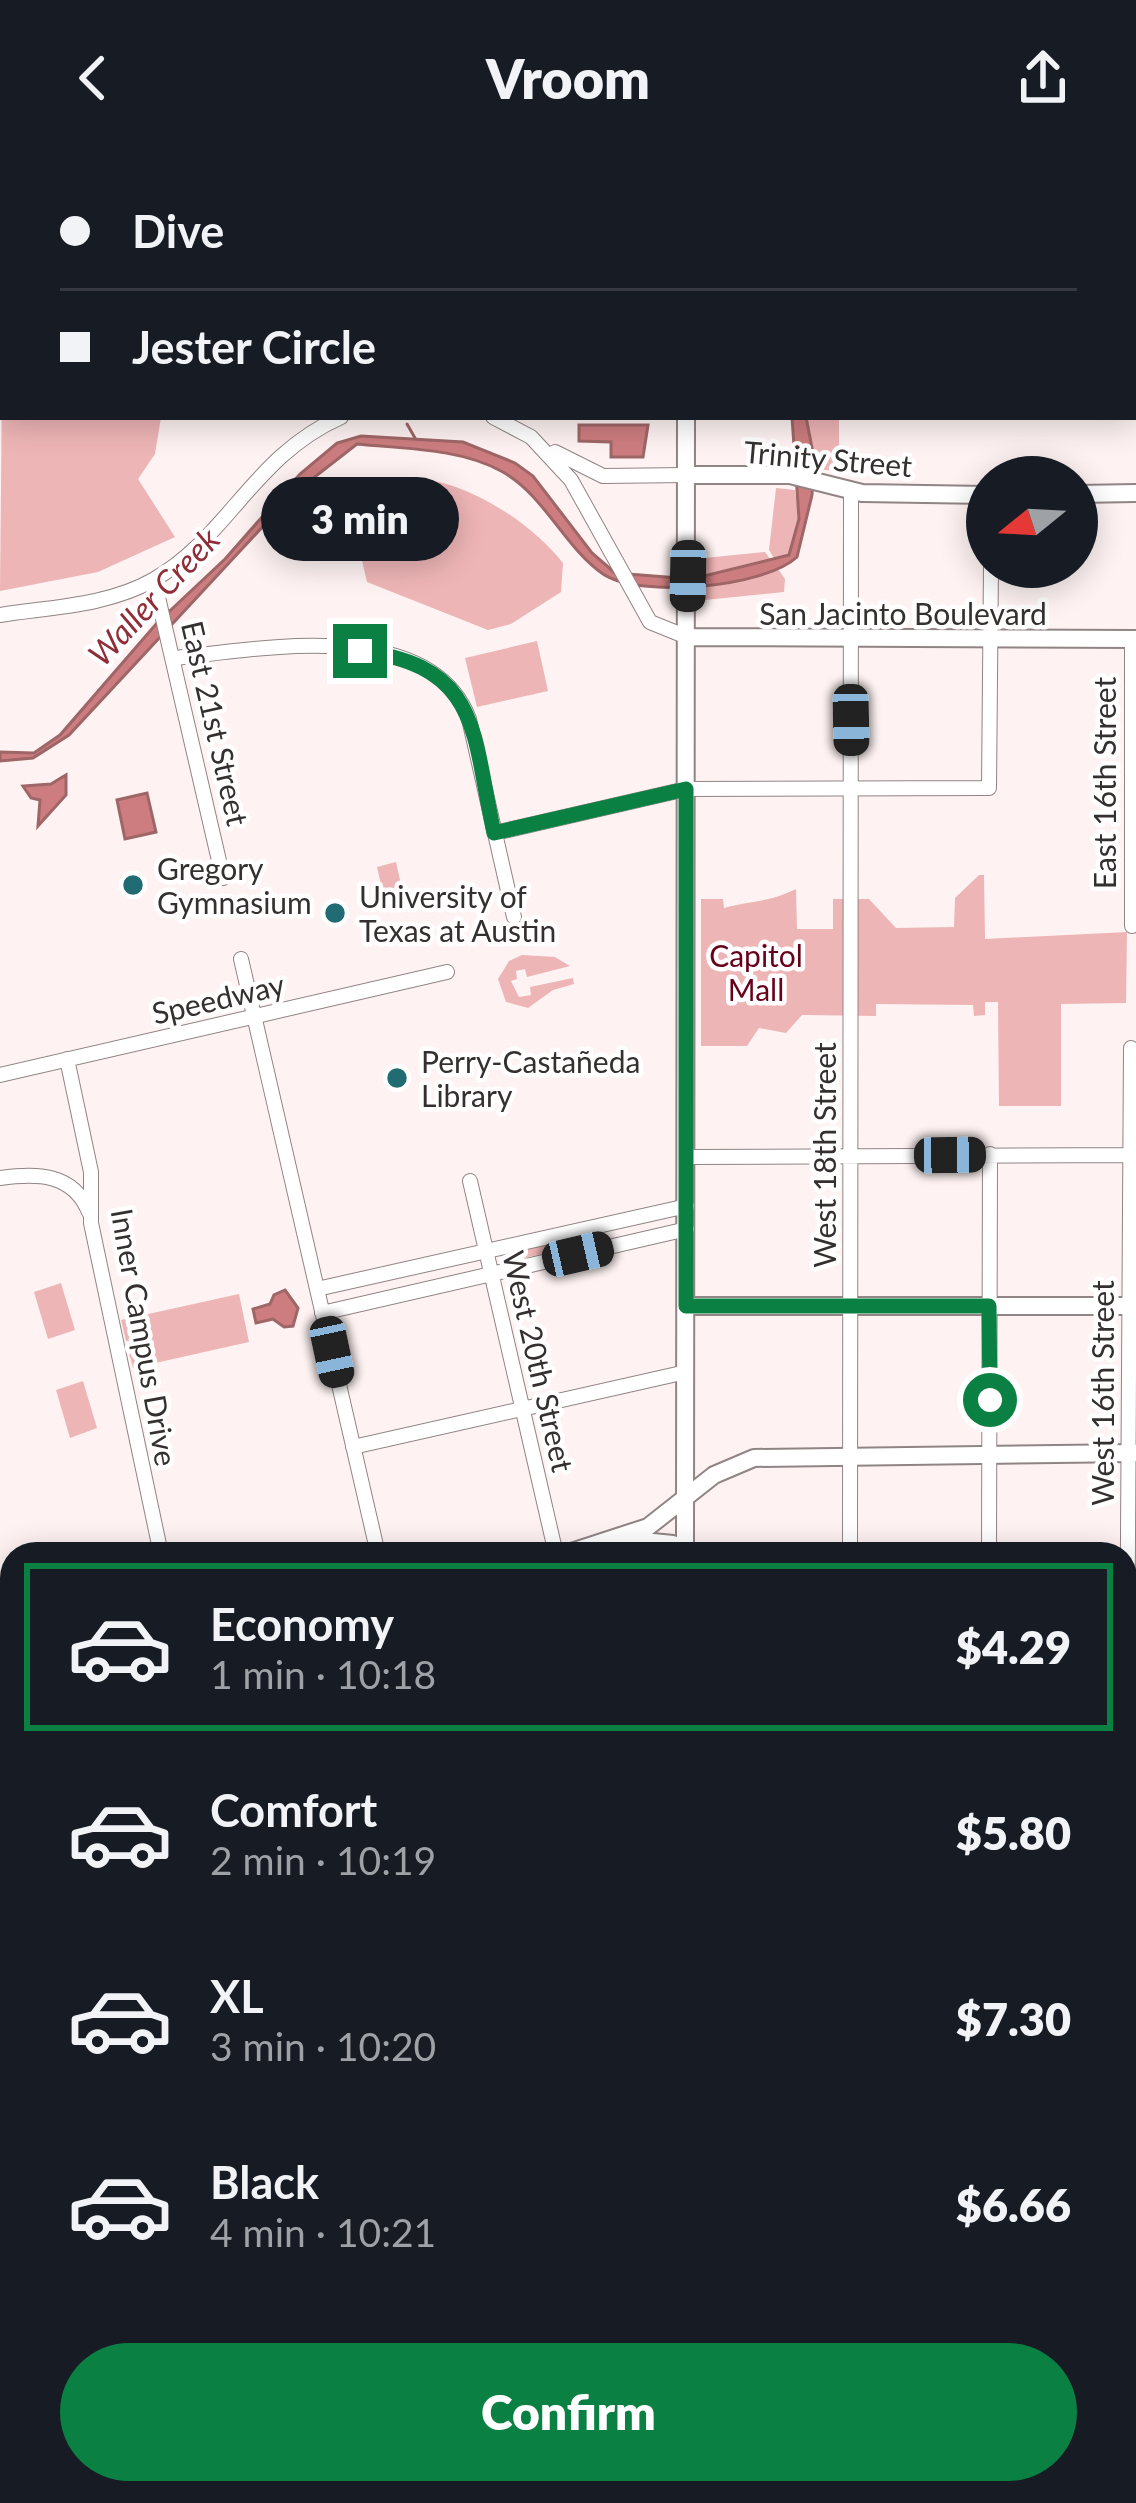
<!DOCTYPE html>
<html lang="en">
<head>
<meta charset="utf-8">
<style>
  :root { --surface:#171b24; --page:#242831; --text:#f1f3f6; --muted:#9ea1a6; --line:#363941; --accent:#0b8043 }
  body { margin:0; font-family:Lato,sans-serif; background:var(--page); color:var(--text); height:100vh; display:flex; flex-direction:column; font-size:45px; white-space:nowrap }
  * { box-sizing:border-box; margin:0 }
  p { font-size:39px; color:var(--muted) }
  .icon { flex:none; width:66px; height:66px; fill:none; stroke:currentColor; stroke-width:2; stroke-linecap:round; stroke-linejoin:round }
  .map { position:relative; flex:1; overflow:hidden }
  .panel { position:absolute; left:0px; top:1386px; width:1137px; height:963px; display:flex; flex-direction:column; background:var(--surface); border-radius:36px 36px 0 0; box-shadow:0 6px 30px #0003 }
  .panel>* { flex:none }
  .banner { position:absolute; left:0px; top:0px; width:1137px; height:264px; box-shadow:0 6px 30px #0003; display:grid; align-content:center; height:264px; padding:0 60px; background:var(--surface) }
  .needle { width:78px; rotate:252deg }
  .buttons { position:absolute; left:966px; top:300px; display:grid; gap:24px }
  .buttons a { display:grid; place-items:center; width:132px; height:132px; border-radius:50%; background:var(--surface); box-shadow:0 6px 30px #0003; font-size:60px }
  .end { position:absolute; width:54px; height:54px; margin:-27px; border:15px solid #0b8043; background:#fff; box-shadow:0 0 0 6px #fff }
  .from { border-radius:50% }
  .bubble { position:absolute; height:84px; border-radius:42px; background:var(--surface); box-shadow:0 6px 30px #0003; font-size:39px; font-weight:800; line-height:84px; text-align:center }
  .car { position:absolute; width:36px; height:72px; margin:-36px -18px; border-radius:15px; box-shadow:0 0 9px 3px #0007; background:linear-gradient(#222 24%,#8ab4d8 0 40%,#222 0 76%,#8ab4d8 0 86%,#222 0) }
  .banner b { display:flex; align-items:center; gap:42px; height:114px; font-size:45px }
  .banner b+b { border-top:3px solid var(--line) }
  .banner i { width:30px; height:30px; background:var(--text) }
  ul { padding:21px 0 0; list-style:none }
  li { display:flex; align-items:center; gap:36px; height:168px; margin:0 24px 18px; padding:0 36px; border:6px solid transparent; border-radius:0px }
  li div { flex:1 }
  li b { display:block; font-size:45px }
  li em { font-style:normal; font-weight:800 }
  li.active { border-color:var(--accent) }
  li>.icon { width:108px; height:108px; stroke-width:1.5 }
  .cta { display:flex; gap:24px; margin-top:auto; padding:24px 60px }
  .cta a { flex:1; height:138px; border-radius:72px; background:var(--accent); color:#fff; font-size:48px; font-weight:800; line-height:138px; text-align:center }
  header { display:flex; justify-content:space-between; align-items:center; height:156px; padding:0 60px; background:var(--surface); font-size:54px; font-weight:800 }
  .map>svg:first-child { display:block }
  .green { fill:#eeb5b6 }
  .water { fill:#cd7d7f; stroke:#9f6667; stroke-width:3 }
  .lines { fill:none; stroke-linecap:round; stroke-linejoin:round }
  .stream { stroke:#9f6667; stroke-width:3 }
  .minor-casing { stroke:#908484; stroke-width:16 }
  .major-casing { stroke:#908484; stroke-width:20 }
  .minor { stroke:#fff; stroke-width:14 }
  .major { stroke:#fff; stroke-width:16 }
  .route { stroke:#0b8043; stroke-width:15 }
  .poi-dot { fill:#216c73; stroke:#fff; stroke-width:4.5 }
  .labels { text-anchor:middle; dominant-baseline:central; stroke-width:9; stroke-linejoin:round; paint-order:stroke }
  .street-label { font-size:30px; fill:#353030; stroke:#fff }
  .poi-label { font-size:30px; fill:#353030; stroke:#fff; text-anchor:start }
  .park-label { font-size:30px; fill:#67011a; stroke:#fff }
  .water-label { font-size:33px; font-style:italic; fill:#8f2e39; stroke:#fff }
</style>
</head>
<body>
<header><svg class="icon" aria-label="back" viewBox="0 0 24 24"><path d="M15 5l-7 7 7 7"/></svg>Vroom<svg class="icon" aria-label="share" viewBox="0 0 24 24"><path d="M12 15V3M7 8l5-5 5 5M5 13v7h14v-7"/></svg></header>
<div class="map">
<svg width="1136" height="2347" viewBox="0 0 1136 2347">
  <rect width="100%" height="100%" fill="#fef3f2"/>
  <path class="green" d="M3 118V261H161L155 298 138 323 175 381 98 416 0 435Z
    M806 261H839V315L813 313Z
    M398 322C456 317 528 363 563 407L561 436 511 468 488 474 367 426 351 357 373 332Z
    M776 332 795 334 799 363 789 399 775 404 769 394Z
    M765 396 771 404 704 422 705 402Z
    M778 413 785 423 784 436 705 444 704 430Z
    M537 485 548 535 477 551 465 502Z
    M396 706 404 742 385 746 377 711Z
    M979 719H984L985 783 1127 776 1126 847 1061 848V950H999L998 846H985V859L974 860 973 849 876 848V860L802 859 786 877 759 872 747 890H701V743H723L724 752C753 744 767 747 796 733L797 773H833V743H869L896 772 954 771 955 742Z
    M522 799 555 801 570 810 527 821 525 813 516 815 517 823 511 825 519 841 531 839 530 831 573 822 574 828 553 834 528 852 506 846 498 823 509 805Z
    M568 1083 569 1094 505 1105 504 1097Z
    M61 1127 75 1174 48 1183 34 1136Z
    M239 1138 249 1186 133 1212 128 1193 145 1185H126L121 1164Z
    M83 1225 97 1272 70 1282 56 1234Z"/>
  <path class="water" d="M792 261H806L814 302 812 339 797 401C765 431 640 443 603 418 564 391 544 338 501 315 459 292 404 293 357 288L294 337 69 579 33 602 0 605V596L34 597 60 579 157 467 225 403 300 318 337 287 361 280 463 286 515 307 533 320 592 397 615 417 692 423 789 399 799 363Z
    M579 269H648L643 301H611V286L579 285Z
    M66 619V639L38 670 40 644 31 642 23 630 51 628Z
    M147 637 156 676 125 683 117 644Z
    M285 1134 298 1152 293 1170 284 1171 273 1163 256 1167 253 1153 270 1148 274 1139Z"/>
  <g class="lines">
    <path class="stream" d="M407 268 415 282"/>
    <defs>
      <path id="minor" d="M0 75H3
        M493 261 531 281 571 324 650 466 687 481
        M555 296 603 320 687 319
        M154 424 223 722
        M0 459C51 451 107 450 153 424 228 382 253 300 341 261
        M175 502C258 493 430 460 469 563L514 761
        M495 677 686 633 989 632 991 411
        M1132 770V483
        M241 803 378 1398
        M67 903 91 1016V1067L161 1398
        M0 919 447 816
        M688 1001 1130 999
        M0 1022C37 1017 73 1017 89 1056
        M470 1025 556 1398
        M317 1133 687 1050
        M322 1157 687 1073
        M353 1291 686 1216
        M850 1398 851 336
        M989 1398 990 998
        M0 1538 12 1591
        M0 1678 12 1675
        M0 1815 12 1812
        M1125 1869 1131 892
        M1125 1890H1136
        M0 1951 12 1948
        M1125 2332 1136 2328
        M102 2337 104 2347
        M414 2337 416 2347
        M139 2347 181 2337
        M1085 2347 1112 2337"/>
      <path id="major" d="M685 3V0
        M1134 40H1136
        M687 319H790L862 337 987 339
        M1077 338 1136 337
        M687 481 1136 483
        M686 1150H1136
        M622 1383 673 1388 681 1398
        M565 1398 648 1371 714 1319 754 1302 1136 1297
        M685 1398 686 261
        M0 1530 12 1527
        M688 2337V2347"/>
    </defs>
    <use href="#minor" class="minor-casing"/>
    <use href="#major" class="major-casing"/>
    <use href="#minor" class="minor"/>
    <use href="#major" class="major"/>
  </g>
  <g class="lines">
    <path class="route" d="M360 495C482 510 472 578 494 677L686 633V1150H989L990 1244"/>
  </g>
  <g class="poi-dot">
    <circle cx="133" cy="729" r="12"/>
    <circle cx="335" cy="757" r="12"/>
    <circle cx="397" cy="922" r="12"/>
  </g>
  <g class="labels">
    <g class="street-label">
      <text transform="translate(828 302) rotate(5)">Trinity Street</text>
      <text x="903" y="457">San Jacinto Boulevard</text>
      <text transform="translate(216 567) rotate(77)">East 21st Street</text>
      <text transform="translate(1104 627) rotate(-90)">East 16th Street</text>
      <text transform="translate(218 842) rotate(-13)">Speedway</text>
      <text transform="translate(824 999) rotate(-90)">West 18th Street</text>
      <text transform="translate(145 1181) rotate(80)">Inner Campus Drive</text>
      <text transform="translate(539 1205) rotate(77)">West 20th Street</text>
      <text transform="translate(1102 1237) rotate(-90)">West 16th Street</text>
    </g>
    <g class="poi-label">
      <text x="157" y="712">Gregory<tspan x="157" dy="34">Gymnasium</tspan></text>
      <text x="359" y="740">University of<tspan x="359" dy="34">Texas at Austin</tspan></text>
      <text x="421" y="905">Perry-Castañeda<tspan x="421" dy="34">Library</tspan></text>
    </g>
    <g class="park-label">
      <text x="756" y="799">Capitol<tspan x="756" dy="34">Mall</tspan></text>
    </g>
    <g class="water-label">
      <text transform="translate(153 440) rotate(-47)">Waller Creek</text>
    </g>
  </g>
</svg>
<div class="buttons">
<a><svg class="needle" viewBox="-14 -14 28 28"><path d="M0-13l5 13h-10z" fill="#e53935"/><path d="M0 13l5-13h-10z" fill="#9ea1a6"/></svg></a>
</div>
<i class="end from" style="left:990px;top:1244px"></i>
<i class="end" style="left:360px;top:495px"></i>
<div class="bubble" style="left:261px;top:321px;width:198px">3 min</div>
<i class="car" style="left:688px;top:420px;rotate:181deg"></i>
<i class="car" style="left:851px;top:564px;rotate:179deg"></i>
<i class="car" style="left:950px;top:999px;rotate:89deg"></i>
<i class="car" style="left:578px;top:1098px;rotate:77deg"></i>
<i class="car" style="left:332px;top:1196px;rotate:168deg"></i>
<div class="banner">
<b><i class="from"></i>Dive</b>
<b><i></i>Jester Circle</b>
</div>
<section class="panel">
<ul>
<li class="active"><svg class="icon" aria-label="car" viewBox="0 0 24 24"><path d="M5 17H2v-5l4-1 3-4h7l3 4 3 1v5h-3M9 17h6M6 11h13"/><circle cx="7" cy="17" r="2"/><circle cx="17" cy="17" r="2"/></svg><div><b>Economy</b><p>1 min · 10:18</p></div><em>$4.29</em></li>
<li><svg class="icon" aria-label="car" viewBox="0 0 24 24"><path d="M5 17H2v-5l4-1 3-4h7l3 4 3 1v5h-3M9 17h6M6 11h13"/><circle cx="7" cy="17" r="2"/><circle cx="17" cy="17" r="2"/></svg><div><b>Comfort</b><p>2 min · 10:19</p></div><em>$5.80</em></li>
<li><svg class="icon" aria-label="car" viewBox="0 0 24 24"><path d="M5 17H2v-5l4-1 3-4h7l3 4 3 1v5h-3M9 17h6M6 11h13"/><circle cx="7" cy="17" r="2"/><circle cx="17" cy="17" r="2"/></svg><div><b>XL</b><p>3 min · 10:20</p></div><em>$7.30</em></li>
<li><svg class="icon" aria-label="car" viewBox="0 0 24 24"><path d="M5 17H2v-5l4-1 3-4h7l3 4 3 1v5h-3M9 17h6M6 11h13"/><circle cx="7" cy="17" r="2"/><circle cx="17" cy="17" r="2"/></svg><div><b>Black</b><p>4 min · 10:21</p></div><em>$6.66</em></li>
</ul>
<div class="cta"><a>Confirm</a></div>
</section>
</div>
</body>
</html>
